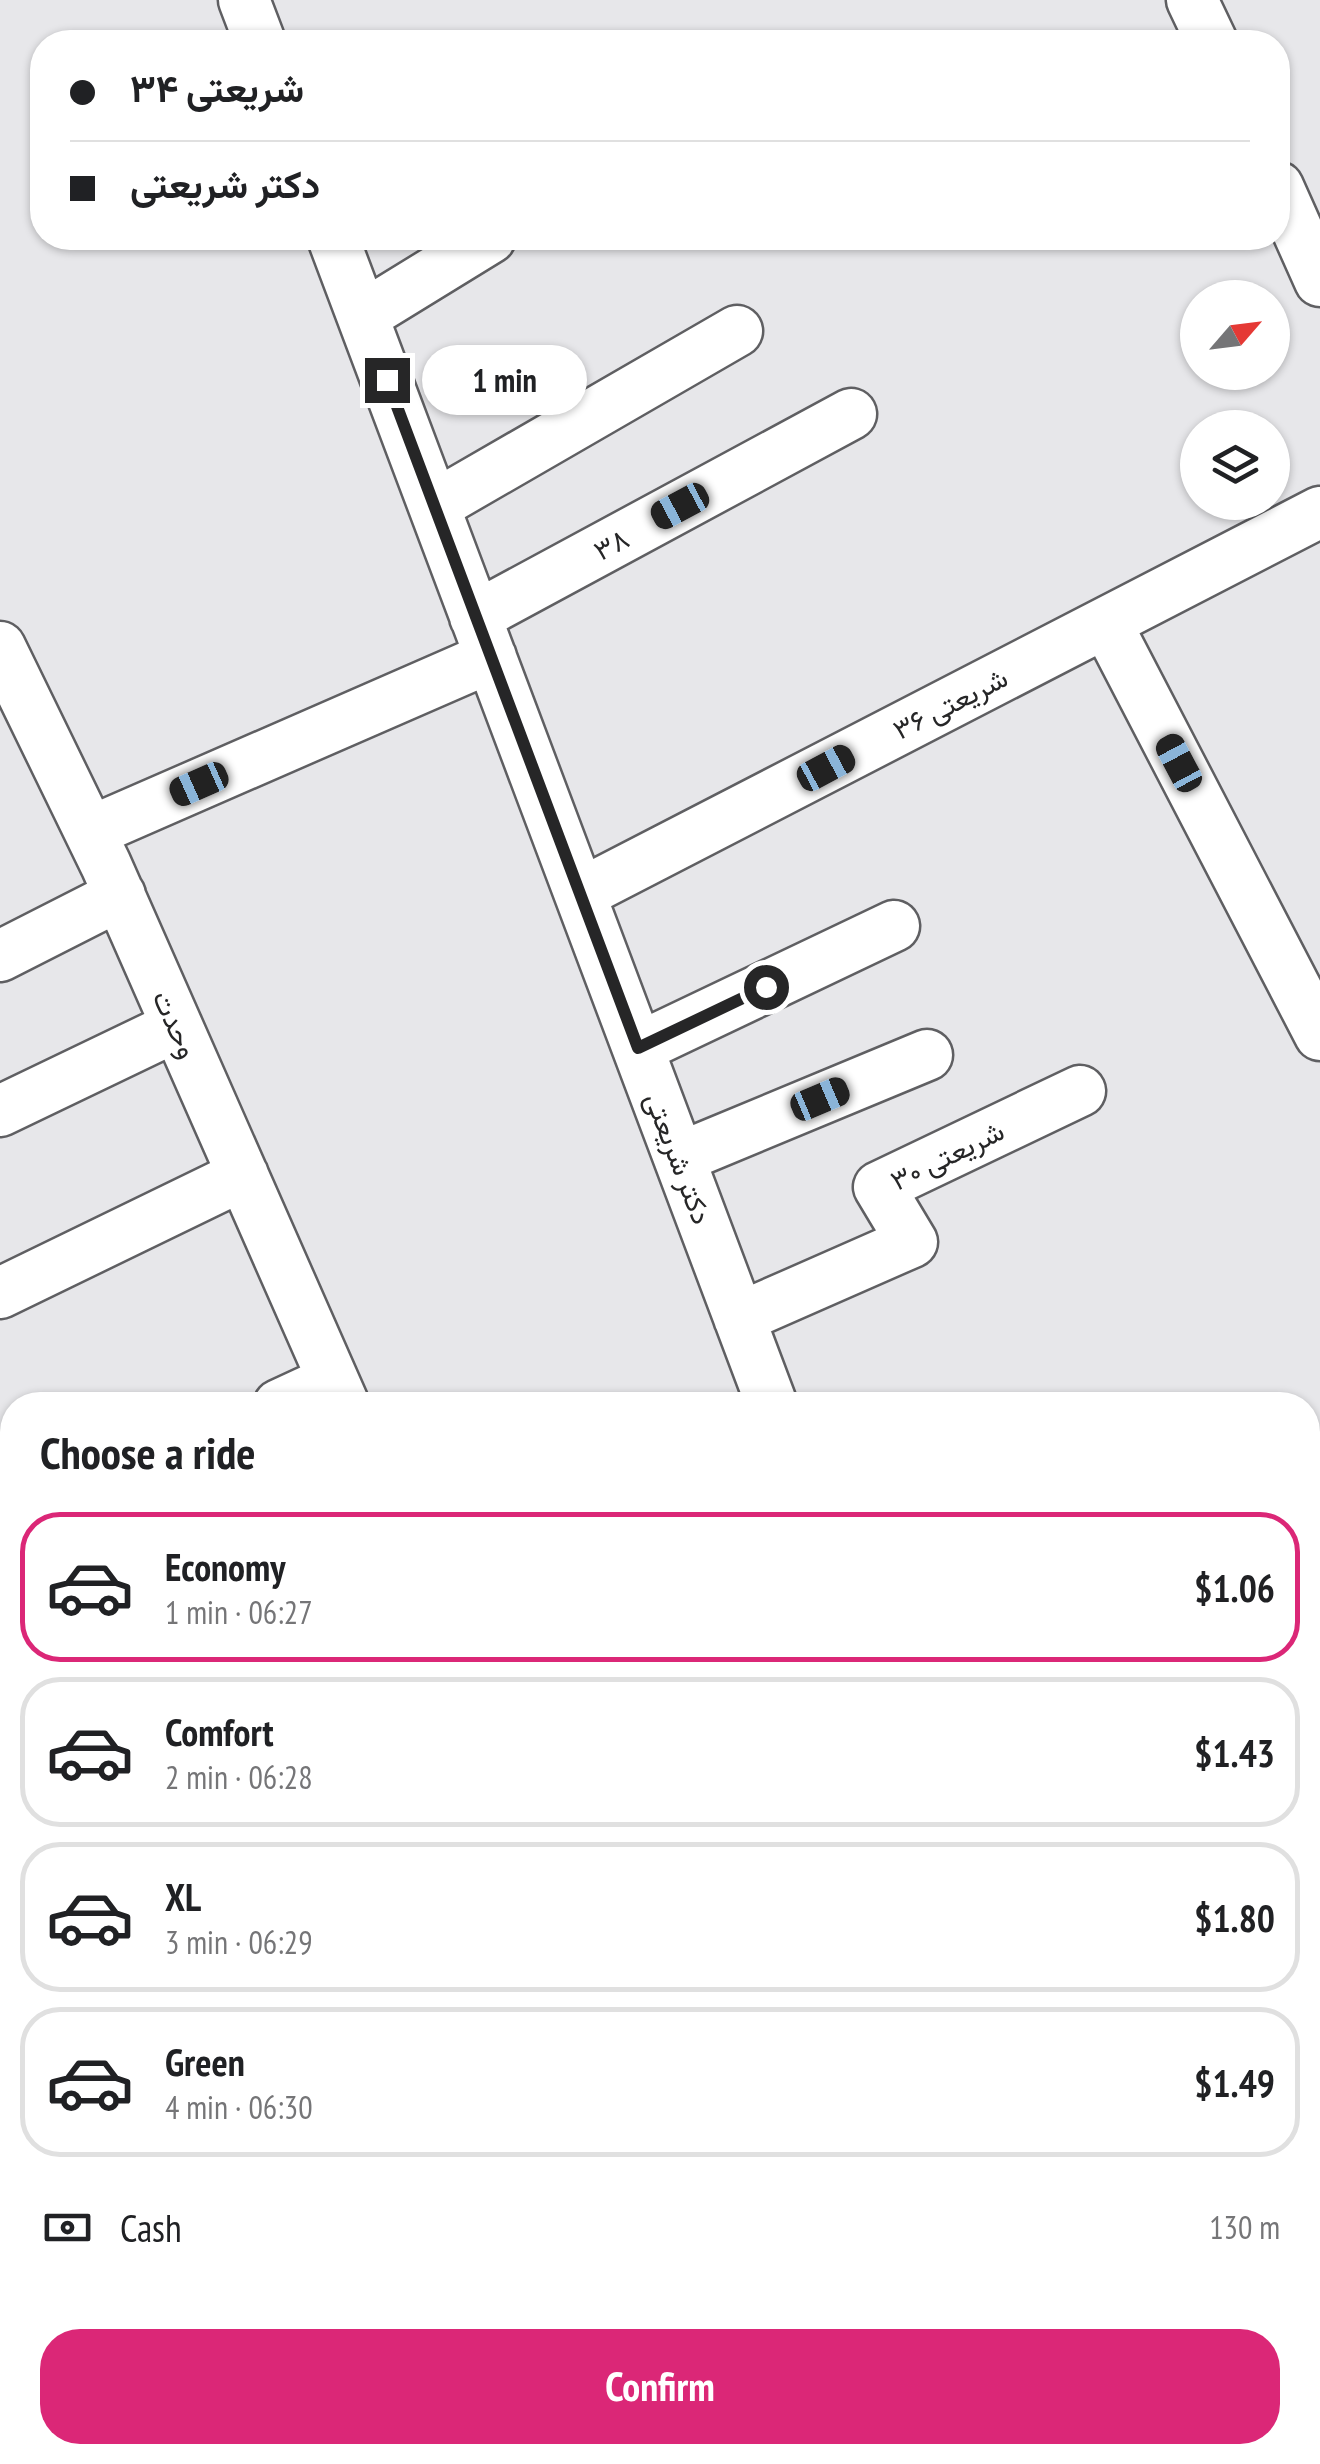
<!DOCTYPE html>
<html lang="en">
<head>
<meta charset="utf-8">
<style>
  :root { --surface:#fff; --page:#f6f6f6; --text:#202124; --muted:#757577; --line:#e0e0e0; --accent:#db2777 }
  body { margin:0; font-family:"PT Sans Narrow",Vazirmatn,sans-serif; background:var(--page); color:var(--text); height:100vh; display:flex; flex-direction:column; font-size:38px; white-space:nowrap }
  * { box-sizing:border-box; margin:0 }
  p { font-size:32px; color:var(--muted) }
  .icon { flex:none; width:55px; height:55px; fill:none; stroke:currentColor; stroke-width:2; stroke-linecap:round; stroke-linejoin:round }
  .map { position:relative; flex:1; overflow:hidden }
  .drawer { position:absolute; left:0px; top:1392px; width:1320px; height:1072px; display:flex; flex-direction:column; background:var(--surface); border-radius:40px 40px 0 0; box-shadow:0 2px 8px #0004 }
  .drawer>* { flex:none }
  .hud { position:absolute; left:30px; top:30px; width:1260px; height:220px; border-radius:40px; box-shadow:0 2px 8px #0004; display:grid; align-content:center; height:220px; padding:0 40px; background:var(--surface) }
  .needle { width:65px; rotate:62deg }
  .controls { position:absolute; left:1180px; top:280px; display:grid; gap:20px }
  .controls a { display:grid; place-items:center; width:110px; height:110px; border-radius:50%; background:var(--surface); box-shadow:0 2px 8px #0004; font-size:50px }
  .end { position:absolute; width:45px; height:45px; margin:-22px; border:12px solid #262627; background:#fff; box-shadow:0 0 0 5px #fff }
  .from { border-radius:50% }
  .bubble { position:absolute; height:70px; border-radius:35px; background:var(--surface); box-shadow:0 2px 8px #0004; font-size:32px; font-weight:800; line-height:70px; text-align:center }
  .car { position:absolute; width:30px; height:60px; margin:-30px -15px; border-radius:12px; box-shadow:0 0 8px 2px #0007; background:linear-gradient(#222 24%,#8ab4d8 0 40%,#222 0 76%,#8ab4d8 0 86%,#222 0) }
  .hud b { display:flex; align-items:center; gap:35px; height:95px; font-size:38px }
  .hud b+b { border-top:2px solid var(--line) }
  .hud i { width:25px; height:25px; background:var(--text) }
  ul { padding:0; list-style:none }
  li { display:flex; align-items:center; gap:30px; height:150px; margin:0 20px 15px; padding:0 20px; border:5px solid var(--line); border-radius:40px }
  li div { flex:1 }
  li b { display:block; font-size:38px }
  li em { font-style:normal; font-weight:800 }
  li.selected { border-color:var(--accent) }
  li>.icon { width:90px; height:90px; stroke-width:1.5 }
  h2 { padding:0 40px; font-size:45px; line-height:120px }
  .pay { display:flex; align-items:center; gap:25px; height:110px; padding:0 40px; font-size:38px }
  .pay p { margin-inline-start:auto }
  .button { display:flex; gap:20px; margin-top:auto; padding:20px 40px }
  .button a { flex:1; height:115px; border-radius:40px; background:var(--accent); color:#fff; font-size:40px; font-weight:800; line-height:115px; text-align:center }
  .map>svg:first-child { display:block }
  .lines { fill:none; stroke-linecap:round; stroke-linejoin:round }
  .minor-casing { stroke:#5f5f62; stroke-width:55 }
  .minor { stroke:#fff; stroke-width:50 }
  .route { stroke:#262627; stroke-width:12 }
  .labels { text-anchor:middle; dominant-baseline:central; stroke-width:8; stroke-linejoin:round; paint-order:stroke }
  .street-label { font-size:28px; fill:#262627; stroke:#fff }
</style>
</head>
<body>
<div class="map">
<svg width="1320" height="2464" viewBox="0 0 1320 2464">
  <rect width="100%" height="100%" fill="#e7e7ea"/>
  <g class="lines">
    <defs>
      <path id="minor" d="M244 0 260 42
        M1192 0 1212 42
        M1278 187 1320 281
        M333 238 772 1405
        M363 316 490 238
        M434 506 737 331
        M475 617 851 414
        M1106 623 1320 1035
        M0 647 106 865 344 1405
        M90 832 491 657
        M580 894 1320 512
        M0 956 120 895
        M638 1048 894 926
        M0 1111 177 1026
        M679 1158 927 1055
        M0 1293 243 1175
        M739 1318 912 1242 879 1187 1080 1091
        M279 1405 333 1380
        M0 1480 12 1506
        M1308 1869 1311 1867
        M0 1919 12 1911
        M1308 2038 1320 2031
        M0 2306 12 2299
        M1308 2335 1320 2327
        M805 2452 810 2464
        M1190 2452 1195 2464"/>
    </defs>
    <use href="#minor" class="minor-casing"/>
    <use href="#minor" class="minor"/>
  </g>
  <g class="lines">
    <path class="route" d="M387 380 638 1048 766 987"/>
  </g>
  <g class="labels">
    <g class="street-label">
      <text transform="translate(611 544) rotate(-28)">۳۸</text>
      <text transform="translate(950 703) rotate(-27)">شریعتی ۳۶</text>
      <text transform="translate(176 1024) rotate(66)">وحدت</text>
      <text transform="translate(947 1155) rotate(-26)">شریعتی ۳۰</text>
      <text transform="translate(679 1158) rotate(69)">دکتر شریعتی</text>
    </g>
  </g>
</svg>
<div class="controls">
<a><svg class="needle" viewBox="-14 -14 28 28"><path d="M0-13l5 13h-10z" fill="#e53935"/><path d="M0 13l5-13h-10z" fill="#757577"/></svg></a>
<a><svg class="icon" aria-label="layers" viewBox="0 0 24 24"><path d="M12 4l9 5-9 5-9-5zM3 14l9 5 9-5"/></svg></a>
</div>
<i class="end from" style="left:766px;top:987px"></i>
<i class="end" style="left:387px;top:380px"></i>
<div class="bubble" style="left:422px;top:345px;width:165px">1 min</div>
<i class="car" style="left:680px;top:506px;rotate:242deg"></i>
<i class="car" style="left:1179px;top:763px;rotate:332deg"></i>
<i class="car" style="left:826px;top:768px;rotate:62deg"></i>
<i class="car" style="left:199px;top:784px;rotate:246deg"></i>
<i class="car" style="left:820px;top:1099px;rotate:67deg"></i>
<div class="hud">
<b><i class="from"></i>شریعتی ۳۴</b>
<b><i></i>دکتر شریعتی</b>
</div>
<section class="drawer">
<h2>Choose a ride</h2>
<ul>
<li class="selected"><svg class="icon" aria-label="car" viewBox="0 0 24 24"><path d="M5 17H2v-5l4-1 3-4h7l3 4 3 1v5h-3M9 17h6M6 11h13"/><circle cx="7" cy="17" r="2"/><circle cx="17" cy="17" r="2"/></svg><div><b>Economy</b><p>1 min · 06:27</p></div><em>$1.06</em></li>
<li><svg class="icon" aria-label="car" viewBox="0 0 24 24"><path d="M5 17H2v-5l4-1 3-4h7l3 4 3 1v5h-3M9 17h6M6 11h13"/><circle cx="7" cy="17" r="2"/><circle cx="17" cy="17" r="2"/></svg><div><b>Comfort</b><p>2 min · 06:28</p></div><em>$1.43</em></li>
<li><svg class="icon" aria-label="car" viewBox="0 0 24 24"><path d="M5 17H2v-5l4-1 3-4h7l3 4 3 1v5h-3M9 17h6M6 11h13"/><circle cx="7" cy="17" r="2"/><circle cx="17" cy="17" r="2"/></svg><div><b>XL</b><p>3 min · 06:29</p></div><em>$1.80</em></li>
<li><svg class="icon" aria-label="car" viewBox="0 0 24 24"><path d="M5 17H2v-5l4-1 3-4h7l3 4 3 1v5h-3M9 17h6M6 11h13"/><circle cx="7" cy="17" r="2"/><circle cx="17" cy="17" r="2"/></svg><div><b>Green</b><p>4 min · 06:30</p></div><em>$1.49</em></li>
</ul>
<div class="pay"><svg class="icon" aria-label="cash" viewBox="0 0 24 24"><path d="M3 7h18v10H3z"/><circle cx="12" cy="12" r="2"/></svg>Cash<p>130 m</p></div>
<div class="button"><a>Confirm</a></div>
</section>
</div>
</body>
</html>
